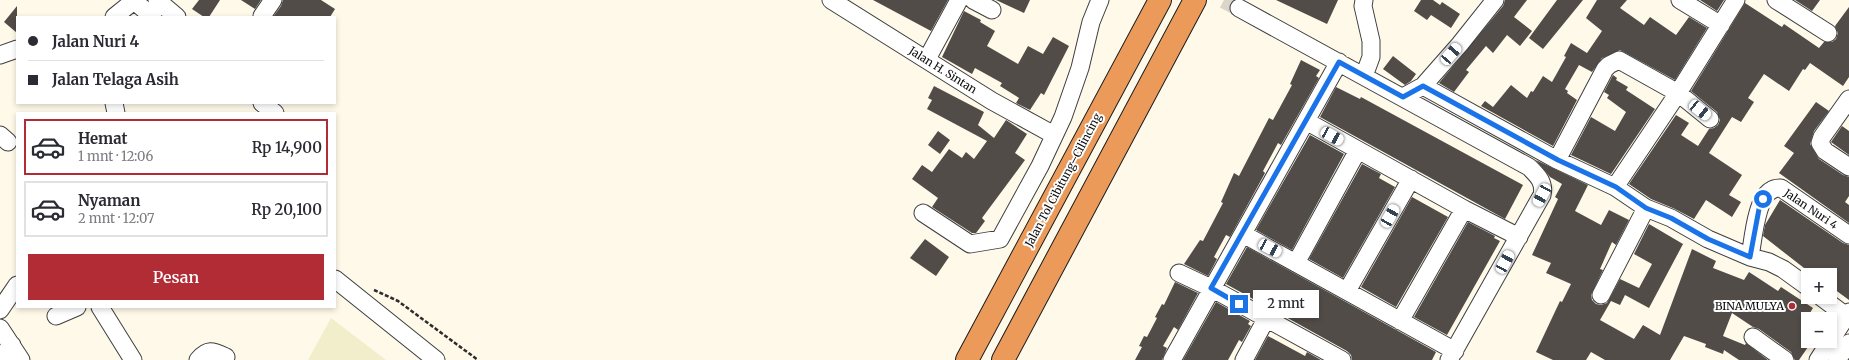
<!DOCTYPE html>
<html lang="id">
<head>
<meta charset="utf-8">
<style>
  :root { --surface:#fff; --page:#f7f7f7; --text:#2b2b33; --muted:#7c7c81; --line:#e1e1e2; --accent:#b12c34 }
  body { margin:0; font-family:Merriweather,serif; background:var(--page); color:var(--text); height:100vh; display:flex; flex-direction:column; font-size:15px; white-space:nowrap }
  * { box-sizing:border-box; margin:0 }
  p { font-size:13px; color:var(--muted) }
  .icon { flex:none; width:22px; height:22px; fill:none; stroke:currentColor; stroke-width:2; stroke-linecap:round; stroke-linejoin:round }
  .map { position:relative; flex:1; overflow:hidden }
  .panel { position:absolute; left:16px; top:112px; width:320px; height:196px; display:flex; flex-direction:column; background:var(--surface); border-radius:0px; box-shadow:0 2px 6px #0003 }
  .panel>* { flex:none }
  .hud { position:absolute; left:16px; top:16px; width:320px; height:88px; border-radius:0px; box-shadow:0 2px 6px #0003; display:grid; align-content:center; height:88px; padding:0 12px; background:var(--surface) }
  .controls { position:absolute; left:1801px; top:268px; display:grid; gap:8px }
  .controls a { display:grid; place-items:center; width:36px; height:36px; border-radius:0px; background:var(--surface); box-shadow:0 2px 6px #0003; font-size:20px }
  .end { position:absolute; width:18px; height:18px; margin:-9px; border:5px solid #1a73e8; background:#fff; box-shadow:0 0 0 2px #fff }
  .from { border-radius:50% }
  .bubble { position:absolute; height:28px; border-radius:0px; background:var(--surface); box-shadow:0 2px 6px #0003; font-size:13px; font-weight:600; line-height:28px; text-align:center }
  .car { position:absolute; width:12px; height:24px; margin:-12px -6px; border-radius:5px; box-shadow:0 0 3px 1px #0007; background:linear-gradient(#fff 24%,#345 0 40%,#fff 0 76%,#345 0 86%,#fff 0) }
  .hud b { display:flex; align-items:center; gap:14px; height:38px; font-size:15px }
  .hud b+b { border-top:1px solid var(--line) }
  .hud i { width:10px; height:10px; background:var(--text) }
  ul { padding:7px 0 0; list-style:none }
  li { display:flex; align-items:center; gap:12px; height:56px; margin:0 8px 6px; padding:0 4px; border:2px solid var(--line); border-radius:0px }
  li div { flex:1 }
  li b { display:block; font-size:15px }
  li em { font-style:normal; font-weight:600 }
  li.selected { border-color:var(--accent) }
  li>.icon { width:36px; height:36px; stroke-width:1.5 }
  .action { display:flex; gap:8px; margin-top:auto; padding:8px 12px }
  .action a { flex:1; height:46px; border-radius:0px; background:var(--accent); color:#fff; font-size:16px; font-weight:600; line-height:46px; text-align:center }
  .map>svg:first-child { display:block }
  .farmland { fill:#f2eecc }
  .building { fill:#524c48 }
  .lines { fill:none; stroke-linecap:round; stroke-linejoin:round }
  .minor-tunnel { stroke:#dad5c8; stroke-width:17; stroke-dasharray:17 8; stroke-linecap:butt }
  .minor-casing { stroke:#3e3e3e; stroke-width:19 }
  .highway-casing { stroke:#1c1c1c; stroke-width:24 }
  .path { stroke:#2d2d2d; stroke-width:2.5; stroke-dasharray:4 2; stroke-linecap:butt }
  .minor { stroke:#fff; stroke-width:17 }
  .highway { stroke:#eb9a5a; stroke-width:22 }
  .route { stroke:#1a73e8; stroke-width:5 }
  .poi-dot { fill:#b12c34; stroke:#fff; stroke-width:1.5 }
  .labels { text-anchor:middle; dominant-baseline:central; stroke-width:4; stroke-linejoin:round; paint-order:stroke }
  .street-label { font-size:11px; fill:#0b0b0b; stroke:#fff }
  .poi-label { font-size:11px; fill:#0b0b0b; stroke:#fff; text-anchor:end }
</style>
</head>
<body>
<div class="map">
<svg width="1849" height="360" viewBox="0 0 1849 360">
  <rect width="100%" height="100%" fill="#fef9e9"/>
  <path class="farmland" d="M331 318 386 360H308Z"/>
  <path class="building" d="M199 0H220L209 17H204L192 9Z
    M241 0H261L255 9Z
    M283 0H321L335 9 330 17H273L281 6Z
    M873 0H948L931 31Z
    M996 0H1030L1024 13Z
    M1276 0H1338L1327 24Z
    M1421 0H1433L1440 5 1442 2 1460 14 1451 28 1431 15 1427 20 1414 11Z
    M1505 0H1527L1514 17 1532 31 1520 46 1507 35 1493 53 1486 46 1466 70 1469 72 1454 92 1439 83 1503 6Z
    M1557 0H1583L1543 49 1529 38Z
    M1597 0H1627L1620 8 1644 25 1650 17 1676 35 1689 17 1707 28 1675 80 1620 50 1602 58 1592 72 1579 65 1565 89 1568 91 1567 93 1577 100 1553 146 1481 106 1485 101 1493 107 1511 85 1527 98 1531 91 1533 92 1543 76 1552 82 1566 57 1564 56 1571 43 1587 53 1602 31 1586 18Z
    M1700 0H1724L1717 11Z
    M1795 0H1820L1812 11Z
    M1745 3 1782 27 1784 24 1819 48 1824 42H1832L1836 39 1838 33 1835 26 1849 7V77L1843 86 1810 63 1805 70 1803 69 1789 91 1764 74 1748 98 1754 102 1741 122 1732 117 1709 153 1742 175 1729 195 1741 202 1732 217 1706 200 1694 219 1675 209 1651 199 1629 184 1676 115 1689 123 1681 135 1698 146 1709 129 1714 128 1718 125 1720 120 1717 112 1691 91Z
    M17 6V33L4 22Z
    M964 11 981 20 980 22 995 31 987 46 1018 64 1028 46 1043 54 1053 37 1069 46 1044 95 1041 93 1030 110 1016 103 1019 98 1000 86 1002 83 975 68 972 74 942 57Z
    M1393 56 1416 74 1411 81 1405 85 1383 69Z
    M1301 60 1320 70 1316 76 1319 78 1281 145 1278 143 1263 171 1265 173 1230 237 1226 235 1214 257 1217 259 1208 276 1184 264 1200 240 1203 241 1223 203 1221 202 1234 173 1239 176 1269 118 1273 120 1292 85 1290 84Z
    M1613 75 1617 78 1616 80 1628 87 1626 90 1655 109 1611 174 1571 155 1591 117 1615 131 1626 112 1607 98 1609 95 1604 92Z
    M934 86 984 112 978 125 994 138 1006 120 1027 134 1015 153 1025 160 982 218 985 221 976 233H972L932 207 938 198 912 179 922 165 932 172 949 149 962 158 966 152 974 159 987 141 927 109 932 100 928 98Z
    M1336 87 1360 99 1361 97 1523 185 1505 219 1320 117Z
    M1816 102 1829 111 1814 131 1810 144 1819 159 1843 175 1849 177V196L1845 202 1849 205V223L1779 173 1794 153 1784 146Z
    M1842 126 1849 131V155L1831 142Z
    M938 131 950 140 940 154 928 145Z
    M1310 135 1344 154 1292 250 1256 230Z
    M1536 160 1588 185 1575 211 1601 225 1609 210 1629 220 1616 245 1612 242 1600 269 1603 270 1591 295 1592 300 1596 304 1601 305 1607 303 1620 279 1639 288 1652 264 1634 254 1649 224 1683 244 1649 308 1625 295 1620 305 1611 301 1600 320 1634 339 1643 325 1660 335 1692 249 1716 261 1713 268 1744 280 1749 272 1778 291 1781 287 1813 308 1808 316V347L1799 360H1795L1791 352 1759 329 1753 327 1732 313 1723 336 1745 345 1746 343 1768 360H1739L1724 350 1723 354 1705 347 1706 344 1684 336 1670 360H1605L1591 352 1586 360H1553L1536 352 1560 301 1562 302 1571 284 1546 273 1551 263 1532 255 1558 199 1555 197 1562 184 1550 177Z
    M1362 164 1381 174 1379 178 1395 187 1343 278 1309 259Z
    M1412 197 1448 217 1396 307 1361 287Z
    M1780 200 1843 243 1849 245V300L1830 286V275H1813L1763 236 1765 225Z
    M1468 222 1495 236 1494 238 1500 241 1447 335 1414 317Z
    M925 239 949 257 936 276 910 258Z
    M1247 247 1436 352 1432 360H1352L1351 355 1347 351 1226 284Z
    M1175 282 1198 293 1178 330 1174 327 1163 346 1167 348 1162 360H1135L1142 347 1139 346 1144 336 1147 337 1157 318 1155 317 1162 304 1164 305Z
    M1216 302 1250 321 1248 324 1251 326 1242 342 1239 340 1228 360H1183Z
    M1268 336 1305 356 1307 352 1321 360H1255Z"/>
  <g class="lines">
    <path class="minor-tunnel" d="M1224 0 1239 8"/>
    <defs>
      <path id="minor" d="M133 0 153 17
        M157 0 177 17
        M831 0 992 101 1054 135
        M973 0 992 10
        M1364 0 1363 6 1371 41V57L1364 76
        M1680 0 1721 25
        M1776 0 1828 33
        M1239 8 1529 167C1537 175 1545 182 1542 195L1449 360
        M262 16 273 0
        M114 17 135 0
        M0 55 17 49
        M927 59 959 0
        M1423 86 1460 44 1495 0
        M1403 97 1423 86 1557 160 1615 187 1646 208 1671 218 1708 239 1750 257 1769 262 1783 269 1808 287
        M1849 99 1822 137 1820 143 1825 151 1849 167
        M114 103 116 113
        M262 103 275 113
        M1306 121 1464 209 1519 237
        M0 135 8 142
        M1557 160 1605 69 1609 65 1619 60 1678 93 1710 119
        M1615 187 1678 93 1736 0
        M923 213 970 244 1000 239 1040 166 1063 117 1080 68 1091 22 1100 0
        M1243 234 1455 351
        M1750 257C1753 241 1756 197 1772 190 1774 188 1779 188 1781 188L1849 235
        M1296 263 1358 150
        M1179 273 1211 288 1342 360
        M335 279 436 360
        M1347 291 1411 179
        M1601 295 1646 208
        M1821 297 1849 318
        M100 307 133 360
        M0 310 17 285
        M56 316 77 307
        M1400 321 1464 209
        M0 328 21 360
        M1753 337 1785 360
        M0 358 12 345
        M198 360C208 348 213 351 226 357
        M1172 360 1339 62
        M1244 360 1266 319
        M1818 360 1849 312
        M1837 360 1849 343"/>
      <path id="highway" d="M967 360 1160 0
        M1003 360 1195 0"/>
    </defs>
    <use href="#minor" class="minor-casing"/>
    <use href="#highway" class="highway-casing"/>
    <path class="path" d="M374 290 398 301 478 360"/>
    <use href="#minor" class="minor"/>
    <use href="#highway" class="highway"/>
  </g>
  <g class="lines">
    <path class="route" d="M1239 304 1211 288 1339 62 1403 97 1423 86 1558 160 1616 187 1646 208 1671 218 1708 239 1750 257 1759 209 1763 199"/>
  </g>
  <circle class="poi-dot" cx="1792" cy="306" r="4"/>
  <g class="labels">
    <g class="street-label">
      <text transform="translate(943 70) rotate(32)">Jalan H. Sintan</text>
      <text transform="translate(1063 180) rotate(-62)">Jalan Tol Cibitung–Cilincing</text>
      <text transform="translate(1811 209) rotate(34)">Jalan Nuri 4</text>
    </g>
    <g class="poi-label">
      <text x="1784" y="306">BINA MULYA</text>
    </g>
  </g>
</svg>
<div class="controls">
<a>+</a>
<a>−</a>
</div>
<i class="end from" style="left:1763px;top:199px"></i>
<i class="end" style="left:1239px;top:304px"></i>
<div class="bubble" style="left:1253px;top:290px;width:66px">2 mnt</div>
<i class="car" style="left:1451px;top:54px;rotate:41deg"></i>
<i class="car" style="left:1700px;top:110px;rotate:129deg"></i>
<i class="car" style="left:1332px;top:136px;rotate:119deg"></i>
<i class="car" style="left:1542px;top:195px;rotate:209deg"></i>
<i class="car" style="left:1390px;top:216px;rotate:30deg"></i>
<i class="car" style="left:1270px;top:248px;rotate:118deg"></i>
<i class="car" style="left:1505px;top:262px;rotate:29deg"></i>
<div class="hud">
<b><i class="from"></i>Jalan Nuri 4</b>
<b><i></i>Jalan Telaga Asih</b>
</div>
<section class="panel">
<ul>
<li class="selected"><svg class="icon" aria-label="car" viewBox="0 0 24 24"><path d="M5 17H2v-5l4-1 3-4h7l3 4 3 1v5h-3M9 17h6M6 11h13"/><circle cx="7" cy="17" r="2"/><circle cx="17" cy="17" r="2"/></svg><div><b>Hemat</b><p>1 mnt · 12:06</p></div><em>Rp 14,900</em></li>
<li><svg class="icon" aria-label="car" viewBox="0 0 24 24"><path d="M5 17H2v-5l4-1 3-4h7l3 4 3 1v5h-3M9 17h6M6 11h13"/><circle cx="7" cy="17" r="2"/><circle cx="17" cy="17" r="2"/></svg><div><b>Nyaman</b><p>2 mnt · 12:07</p></div><em>Rp 20,100</em></li>
</ul>
<div class="action"><a>Pesan</a></div>
</section>
</div>
</body>
</html>
